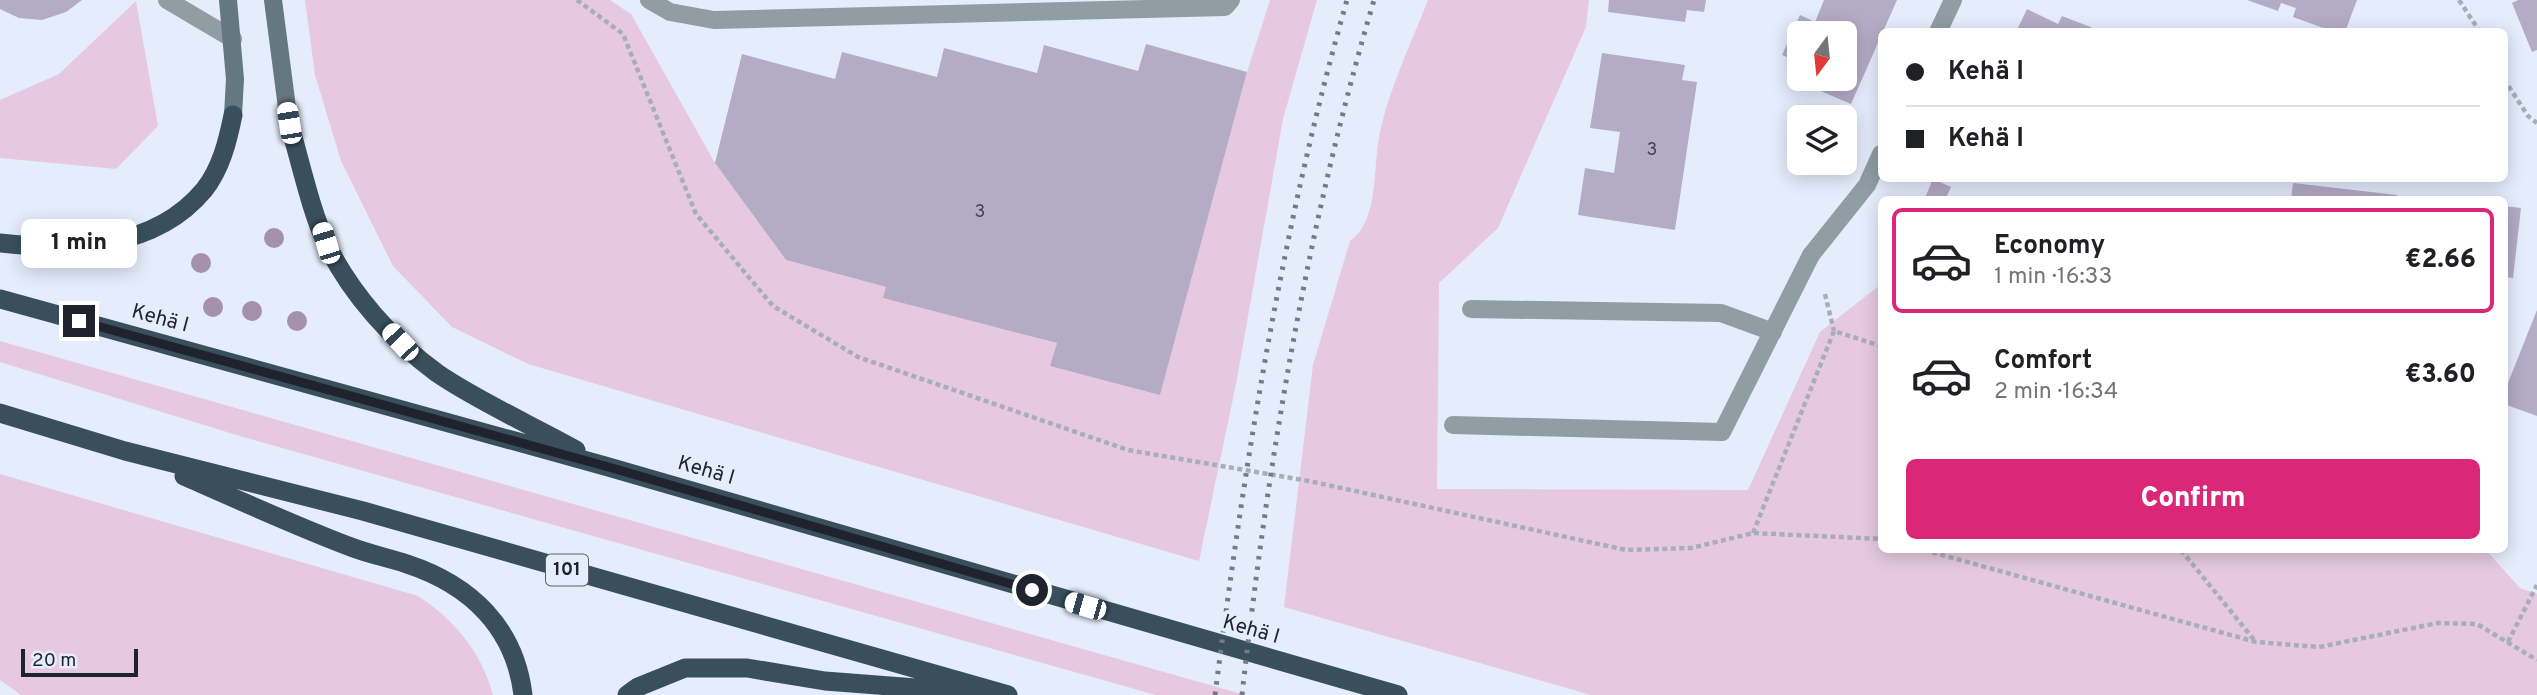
<!DOCTYPE html>
<html lang="en">
<head>
<meta charset="utf-8">
<style>
  :root { --surface:#fff; --page:#f6f6f6; --text:#202124; --muted:#757577; --line:#e0e0e0; --accent:#db2777 }
  body { margin:0; font-family:Overpass,sans-serif; background:var(--page); color:var(--text); height:100vh; display:flex; flex-direction:column; font-size:26px; white-space:nowrap }
  * { box-sizing:border-box; margin:0 }
  p { font-size:23px; color:var(--muted) }
  .icon { flex:none; width:38px; height:38px; fill:none; stroke:currentColor; stroke-width:2; stroke-linecap:round; stroke-linejoin:round }
  .map { position:relative; flex:1; overflow:hidden }
  .details { position:absolute; left:1878px; top:196px; width:630px; height:357px; display:flex; flex-direction:column; background:var(--surface); border-radius:10px; box-shadow:0 4px 18px #0003 }
  .details>* { flex:none }
  .hud { position:absolute; left:1878px; top:28px; width:630px; height:154px; border-radius:10px; box-shadow:0 4px 18px #0003; display:grid; align-content:center; height:154px; padding:0 28px; background:var(--surface) }
  .needle { width:46px; rotate:195deg }
  .controls { position:absolute; left:1787px; top:21px; display:grid; gap:14px }
  .controls a { display:grid; place-items:center; width:70px; height:70px; border-radius:10px; background:var(--surface); box-shadow:0 4px 18px #0003; font-size:35px }
  .scale { position:absolute; left:21px; bottom:18px; width:117px; box-sizing:border-box; padding-left:7px; border:4px solid #1f232d; border-top:0; font-size:19px; line-height:24px; white-space:nowrap; color:#1f232d; -webkit-text-stroke:5px #e5ecfc; paint-order:stroke }
  .end { position:absolute; width:32px; height:32px; margin:-16px; border:9px solid #1f232d; background:#fff; box-shadow:0 0 0 4px #fff }
  .from { border-radius:50% }
  .bubble { position:absolute; height:49px; border-radius:10px; background:var(--surface); box-shadow:0 4px 18px #0003; font-size:23px; font-weight:800; line-height:49px; text-align:center }
  .car { position:absolute; width:21px; height:42px; margin:-21px -10px; border-radius:9px; box-shadow:0 0 5px 2px #0007; background:linear-gradient(#fff 24%,#345 0 40%,#fff 0 76%,#345 0 86%,#fff 0) }
  .hud b { display:flex; align-items:center; gap:24px; height:66px; font-size:26px }
  .hud b+b { border-top:2px solid var(--line) }
  .hud i { width:18px; height:18px; background:var(--text) }
  ul { padding:12px 0 0; list-style:none }
  li { display:flex; align-items:center; gap:21px; height:105px; margin:0 14px 10px; padding:0 14px; border:4px solid transparent; border-radius:10px }
  li div { flex:1 }
  li b { display:block; font-size:26px }
  li em { font-style:normal; font-weight:800 }
  li.current { border-color:var(--accent) }
  li>.icon { width:63px; height:63px; stroke-width:1.5 }
  .cta { display:flex; gap:14px; margin-top:auto; padding:14px 28px }
  .cta a { flex:1; height:80px; border-radius:10px; background:var(--accent); color:#fff; font-size:28px; font-weight:800; line-height:80px; text-align:center }
  .map>svg:first-child { display:block }
  .green { fill:#e6c9e0 }
  .building { fill:#b4acc6 }
  .lines { fill:none; stroke-linecap:round; stroke-linejoin:round }
  .path { stroke:#a7adbb; stroke-width:4.5; stroke-dasharray:5 3.5; stroke-linecap:butt }
  .service { stroke:#909da3; stroke-width:18 }
  .minor { stroke:#909da3; stroke-width:18 }
  .secondary { stroke:#657780; stroke-width:18 }
  .trunk { stroke:#39505c; stroke-width:19 }
  .rail { stroke:#757a87; stroke-width:5; stroke-dasharray:3.5 7; stroke-linecap:butt }
  .tree { fill:#a591ac }
  .route { stroke:#1f232d; stroke-width:9 }
  .labels { text-anchor:middle; dominant-baseline:central; stroke-width:7; stroke-linejoin:round; paint-order:stroke }
  .number-label { font-size:18px; fill:#444553 }
  .shield { fill:#e5ecfc; stroke:#5a5f6b; stroke-width:2 }
  .shield-label { font-size:19px; font-weight:bold; fill:#1f232d }
  .street-label { font-size:21px; fill:#1f232d; stroke:#e5ecfc }
</style>
</head>
<body>
<div class="map">
<svg width="2537" height="695" viewBox="0 0 2537 695">
  <rect width="100%" height="100%" fill="#e5ecfc"/>
  <path class="green" d="M305 0H610L631 14 715 163 786 260 886 287 884 298 1057 343 1051 366 1160 394 1247 72 1270 0H1317L1283 119 1236 384 1199 561 528 364 452 327 393 266 341 161 315 75Z
    M1428 0H1589L1586 27 1498 228 1439 283 1437 489 1748 490 1820 332 1880 285 1881 550H2486L2520 588 2537 594V695H1591L1284 607 1313 365 1350 241C1375 224 1374 180 1377 152 1381 106 1411 44 1428 0Z
    M136 1 158 126 116 169 0 158V100L59 74Z
    M0 341 1245 695H1156L243 437 0 362Z
    M0 474 418 596C454 619 482 653 493 695H21L0 680Z"/>
  <path class="building" d="M0 0H82L66 12 42 20 19 18 0 9Z
    M1609 0H1706L1704 12 1687 10 1685 22 1608 12Z
    M1824 0H1897L1851 104 1802 83 1804 79H1844V33H1799V62L1782 55 1800 15 1815 22Z
    M2247 0H2357L2345 32H2334L2293 17 2296 8 2281 3 2278 11Z
    M2518 0H2537V50L2532 52 2512 3Z
    M2027 9 2058 24 2062 16 2093 28 2091 32H2016Z
    M1146 44 1247 72 1160 395 1050 366 1057 343 883 298 886 287 786 260 715 163 742 54 835 79 842 52 937 77 944 48 1037 73 1044 45 1138 71Z
    M1602 53 1685 65 1682 80 1697 82 1675 230 1578 215 1585 168 1614 173 1620 132 1590 128Z
    M1933 179 1951 187 1945 200H1924Z
    M2293 183 2397 195V200H2291Z
    M2504 206 2521 208 2513 278 2504 277Z
    M2537 310V416L2504 404V393Z"/>
  <g class="lines">
    <path class="path" d="M577 0 623 34 696 214 773 306 858 357 1128 450 1309 481 1626 550 1691 548 1753 533 1881 539
      M2459 0 2480 32
      M2504 79 2528 116 2537 123
      M1825 294 1834 331
      M1753 533 1834 331 1881 346
      M1924 550 2256 642 2319 647 2438 623 2477 624 2537 660
      M2181 550 2255 641
      M2508 642 2537 585"/>
    <path class="service" d="M167 0 233 39
      M649 0 670 12 714 20 1225 7 1231 0
      M1471 309 1721 313 1773 332
      M1453 425 1722 432 1811 255"/>
    <path class="minor" d="M1938 32 1953 0
      M1811 255 1867 185 1881 154"/>
    <path class="secondary" d="M228 0 235 79 233 115
      M273 0 289 123"/>
    <path class="trunk" d="M289 123C300 160 311 212 327 245 351 294 393 341 437 373 476 400 533 426 576 450
      M0 243C71 251 154 250 204 190 221 169 228 140 233 115
      M0 299 605 466 1398 695
      M0 413 125 451 363 511 1008 695
      M184 476C239 500 295 526 351 547 369 554 389 558 407 564 471 585 515 628 523 695
      M627 695 638 687 685 668H747L825 681 968 692"/>
    <path class="rail" d="M1215 695C1245 461 1282 227 1347 0
      M1242 695C1268 461 1307 227 1374 0"/>
  </g>
  <g class="tree">
    <circle cx="274" cy="238" r="10"/>
    <circle cx="201" cy="263" r="10"/>
    <circle cx="213" cy="307" r="10"/>
    <circle cx="252" cy="311" r="10"/>
    <circle cx="297" cy="321" r="10"/>
  </g>
  <g class="lines">
    <path class="route" d="M79 321 605 466 1032 590"/>
  </g>
  <g class="labels">
    <g class="number-label">
      <text x="1652" y="150">3</text>
      <text x="980" y="212">3</text>
    </g>
    <rect class="shield" x="546" y="554.5" width="42" height="31" rx="5"/>
    <g class="shield-label">
      <text x="567" y="570">101</text>
    </g>
    <g class="street-label">
      <text transform="translate(160 319) rotate(15)">Kehä I</text>
      <text transform="translate(706 471) rotate(16)">Kehä I</text>
      <text transform="translate(1251 630) rotate(16)">Kehä I</text>
    </g>
  </g>
</svg>
<div class="controls">
<a><svg class="needle" viewBox="-14 -14 28 28"><path d="M0-13l5 13h-10z" fill="#e53935"/><path d="M0 13l5-13h-10z" fill="#757577"/></svg></a>
<a><svg class="icon" aria-label="layers" viewBox="0 0 24 24"><path d="M12 4l9 5-9 5-9-5zM3 14l9 5 9-5"/></svg></a>
</div>
<div class="scale">20 m</div>
<i class="end from" style="left:1032px;top:590px"></i>
<i class="end" style="left:79px;top:321px"></i>
<div class="bubble" style="left:21px;top:219px;width:116px">1 min</div>
<i class="car" style="left:289px;top:123px;rotate:351deg"></i>
<i class="car" style="left:326px;top:243px;rotate:343deg"></i>
<i class="car" style="left:400px;top:342px;rotate:317deg"></i>
<i class="car" style="left:1085px;top:606px;rotate:286deg"></i>
<div class="hud">
<b><i class="from"></i>Kehä I</b>
<b><i></i>Kehä I</b>
</div>
<section class="details">
<ul>
<li class="current"><svg class="icon" aria-label="car" viewBox="0 0 24 24"><path d="M5 17H2v-5l4-1 3-4h7l3 4 3 1v5h-3M9 17h6M6 11h13"/><circle cx="7" cy="17" r="2"/><circle cx="17" cy="17" r="2"/></svg><div><b>Economy</b><p>1 min · 16:33</p></div><em>€2.66</em></li>
<li><svg class="icon" aria-label="car" viewBox="0 0 24 24"><path d="M5 17H2v-5l4-1 3-4h7l3 4 3 1v5h-3M9 17h6M6 11h13"/><circle cx="7" cy="17" r="2"/><circle cx="17" cy="17" r="2"/></svg><div><b>Comfort</b><p>2 min · 16:34</p></div><em>€3.60</em></li>
</ul>
<div class="cta"><a>Confirm</a></div>
</section>
</div>
</body>
</html>
